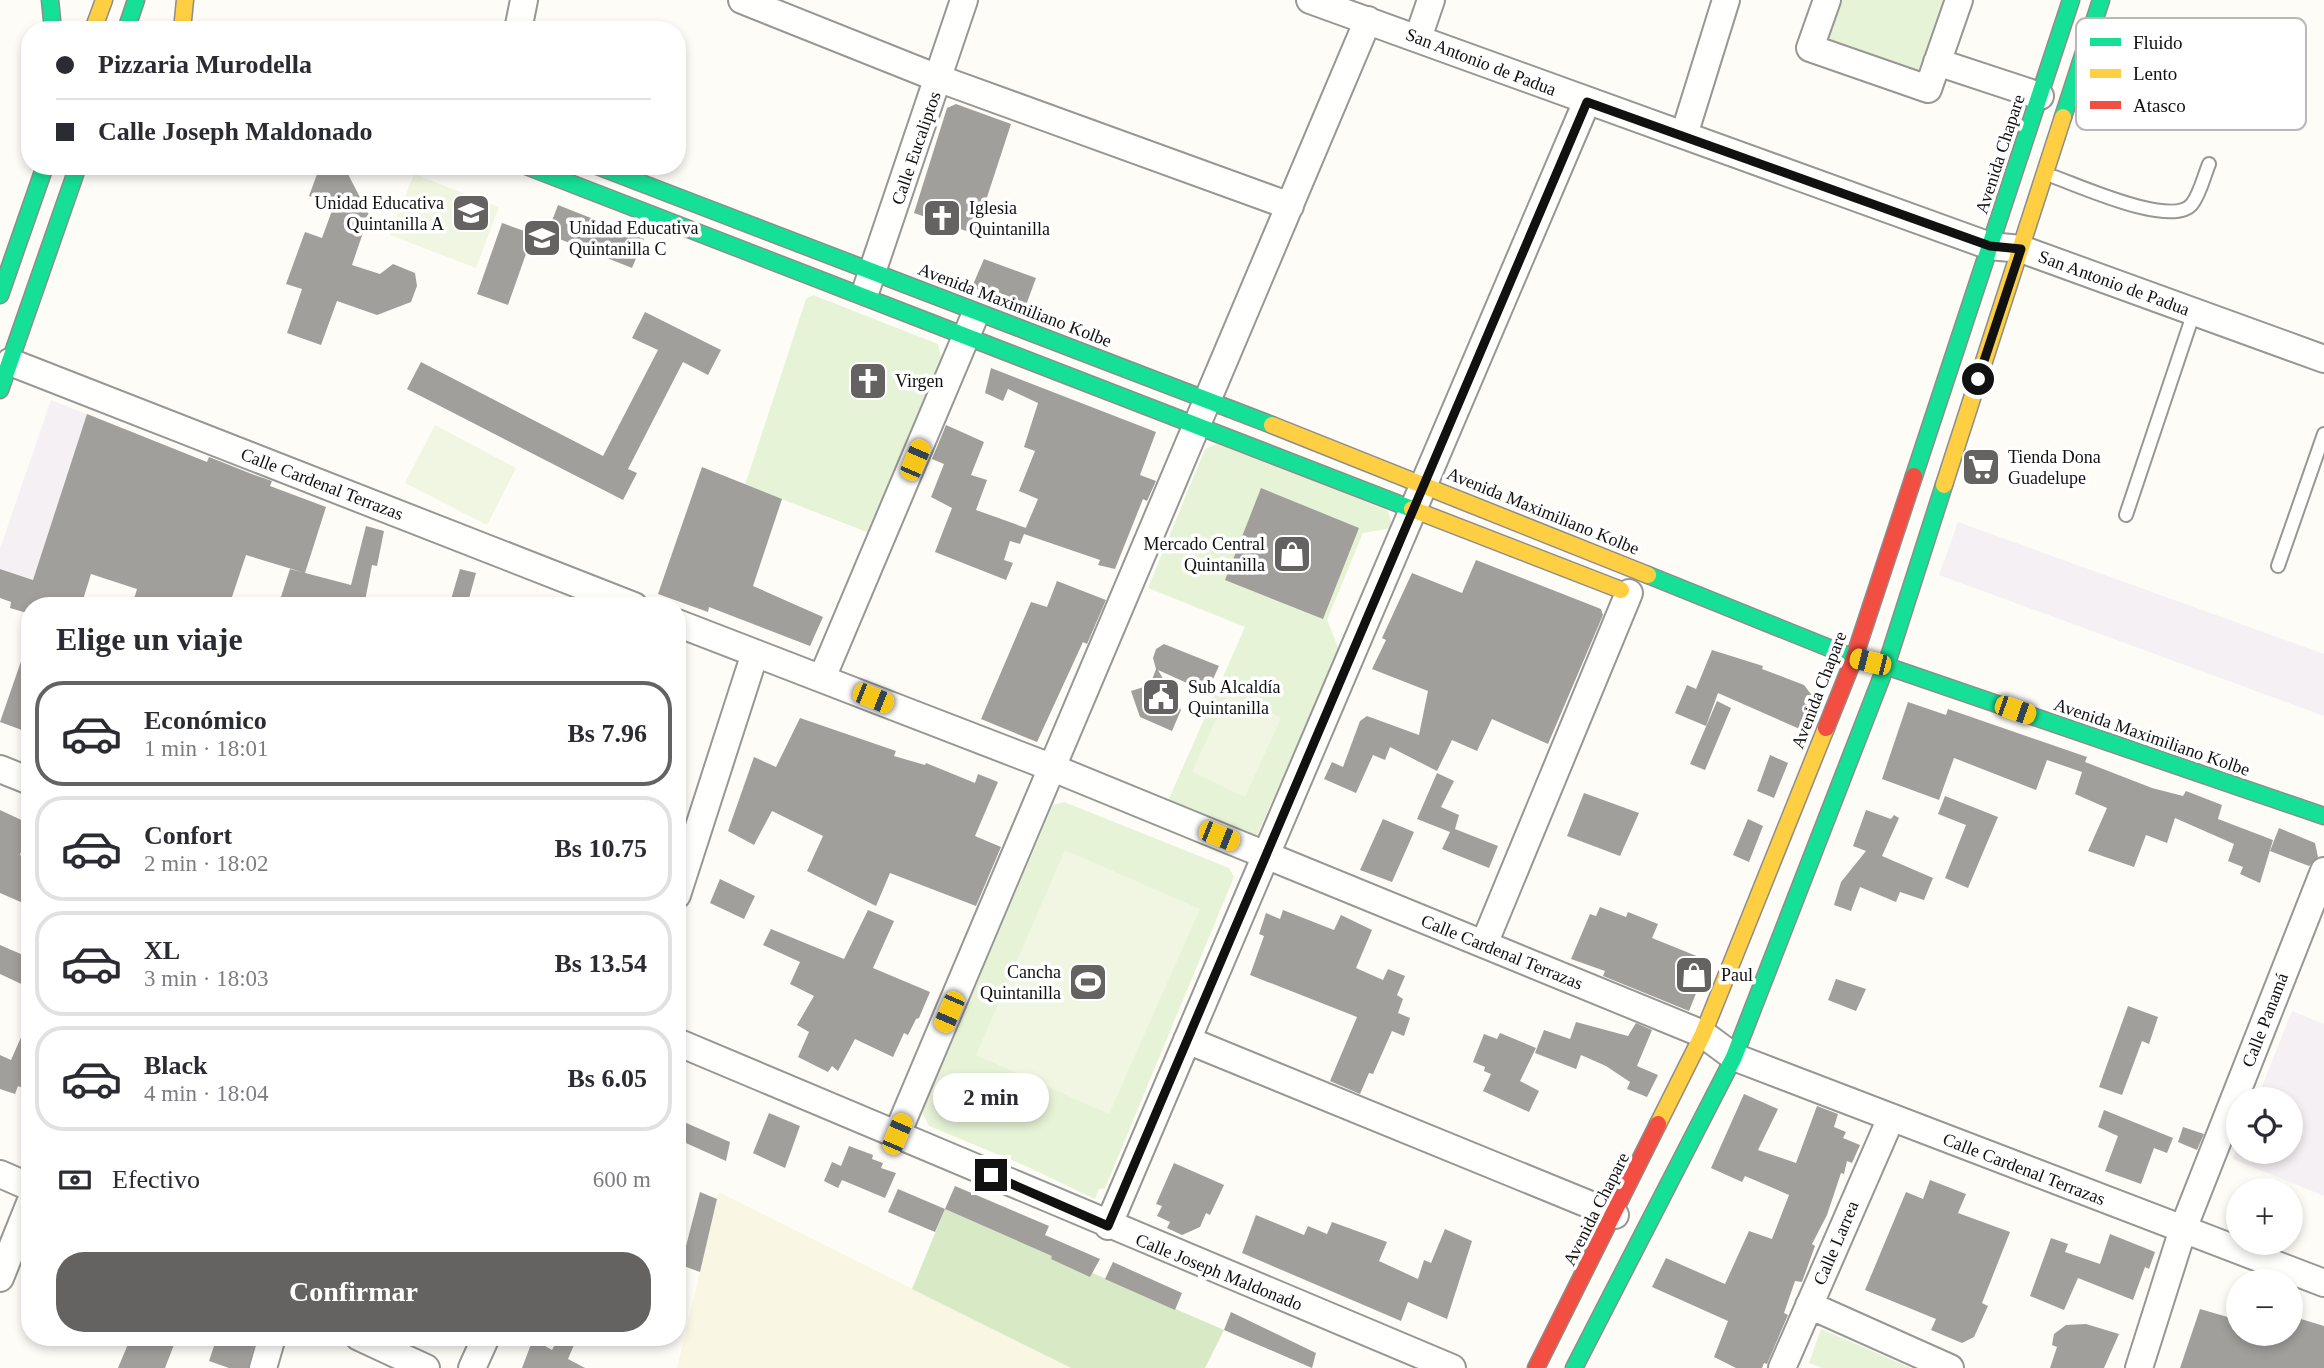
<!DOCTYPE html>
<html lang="es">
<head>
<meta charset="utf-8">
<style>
  :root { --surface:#fff; --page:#f2f2f3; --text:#2b2b33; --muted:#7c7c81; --line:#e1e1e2; --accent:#646362 }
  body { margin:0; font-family:Georgia,serif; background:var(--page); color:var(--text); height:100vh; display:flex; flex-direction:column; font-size:26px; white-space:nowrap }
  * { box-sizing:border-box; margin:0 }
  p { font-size:23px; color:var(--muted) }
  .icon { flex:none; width:38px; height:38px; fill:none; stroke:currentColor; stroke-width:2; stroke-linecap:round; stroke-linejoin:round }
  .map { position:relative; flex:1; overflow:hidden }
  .panel { position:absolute; left:21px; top:597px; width:665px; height:749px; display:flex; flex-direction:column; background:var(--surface); border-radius:28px; box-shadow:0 4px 10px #0003 }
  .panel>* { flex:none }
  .guide { position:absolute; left:21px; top:21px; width:665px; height:154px; border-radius:28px; box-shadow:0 4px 10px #0003; display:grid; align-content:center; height:154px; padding:0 35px; background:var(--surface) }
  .fabs { position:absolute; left:2226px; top:1087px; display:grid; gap:14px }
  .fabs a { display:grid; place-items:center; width:77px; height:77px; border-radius:50%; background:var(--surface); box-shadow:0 4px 10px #0003; font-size:35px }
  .end { position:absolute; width:32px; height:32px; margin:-16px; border:9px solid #111; background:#fff; box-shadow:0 0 0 4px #fff }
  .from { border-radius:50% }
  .bubble { position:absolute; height:49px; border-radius:24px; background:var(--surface); box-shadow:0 4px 10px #0003; font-size:23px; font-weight:700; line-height:49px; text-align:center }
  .car { position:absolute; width:21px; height:42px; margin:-21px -10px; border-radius:9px; box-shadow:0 0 5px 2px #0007; background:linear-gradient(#f5c518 24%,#345 0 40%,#f5c518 0 76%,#345 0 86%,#f5c518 0) }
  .guide b { display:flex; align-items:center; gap:24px; height:66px; font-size:26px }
  .guide b+b { border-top:2px solid var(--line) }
  .guide i { width:18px; height:18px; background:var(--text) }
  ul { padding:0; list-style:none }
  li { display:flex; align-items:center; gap:21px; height:105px; margin:0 14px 10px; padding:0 21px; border:4px solid var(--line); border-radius:28px }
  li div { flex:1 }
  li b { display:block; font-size:26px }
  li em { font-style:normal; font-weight:700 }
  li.on { border-color:var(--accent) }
  li>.icon { width:63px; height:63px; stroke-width:1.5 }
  h2 { padding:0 35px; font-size:32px; line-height:84px }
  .pay { display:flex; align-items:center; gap:18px; height:77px; padding:0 35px; font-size:26px }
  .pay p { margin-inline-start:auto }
  .action { display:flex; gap:14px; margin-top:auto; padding:14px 35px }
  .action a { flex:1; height:80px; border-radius:28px; background:var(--accent); color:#fff; font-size:28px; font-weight:700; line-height:80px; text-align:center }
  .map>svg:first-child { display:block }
  .industrial { fill:#f5f0f3 }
  .farmland { fill:#f9f7e4 }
  .green { fill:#e7f3d7 }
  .forest { fill:#d8eac5 }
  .pitch { fill:#f0f6e1 }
  .building { fill:#a19f9c }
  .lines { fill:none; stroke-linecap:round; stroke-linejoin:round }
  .lane-casing { stroke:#979795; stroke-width:16 }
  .street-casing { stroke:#979795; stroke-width:30 }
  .fast-casing { stroke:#8e8d8b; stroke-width:19 }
  .slow-casing { stroke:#8e8d8b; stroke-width:19 }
  .jam-casing { stroke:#8e8d8b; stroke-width:19 }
  .lane { stroke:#fffffe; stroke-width:12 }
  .street { stroke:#fffffe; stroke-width:26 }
  .fast { stroke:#16e098; stroke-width:16 }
  .slow { stroke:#ffcf43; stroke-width:16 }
  .jam { stroke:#f24e42; stroke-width:16 }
  .route { stroke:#111; stroke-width:9 }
  .labels { text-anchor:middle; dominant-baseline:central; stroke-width:7; stroke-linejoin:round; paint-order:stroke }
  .street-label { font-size:18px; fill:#111; stroke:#fff }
  .poi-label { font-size:18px; fill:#111; stroke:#fff; text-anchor:start }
  .key { fill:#fff; stroke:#b8b8b8; stroke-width:2 }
  .key-label { font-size:19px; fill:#111 }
</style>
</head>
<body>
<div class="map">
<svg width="2324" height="1368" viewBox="0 0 2324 1368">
  <rect width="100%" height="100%" fill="#fdfcf7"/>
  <path class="industrial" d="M51 400 179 451 137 589 41 558 33 580 0 569V549Z
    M1958 522 2324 654V716L1939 575Z
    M2292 1011 2324 1024V1196L2233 1159 2238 1145V1152H2291V1099H2257Z"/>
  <path class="farmland" d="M719 1192 1071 1368H677Z"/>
  <path class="green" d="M1836 0H1948L1923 78 1821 44Z
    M813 295 938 344 942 360 867 532 745 485 806 299Z
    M1221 442 1388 511 1393 528 1363 533 1327 620 1339 650 1254 842 1167 803 1245 627 1148 588 1205 449Z
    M1064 802 1229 868 1234 877 1105 1188 1099 1189 1095 1199 1028 1167 929 1126 922 1112 1053 805Z
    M1821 1329 1911 1368H1822L1809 1363Z"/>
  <path class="forest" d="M945 1209 1224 1330 1205 1368H1071L912 1289Z"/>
  <path class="pitch" d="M414 174 499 207 476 268 390 235Z
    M435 425 516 468 487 525 405 483Z
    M1228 693 1281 718 1245 797 1192 772Z
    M1065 850 1200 909 1109 1114 976 1055Z"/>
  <path class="building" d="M956 104 1011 124 975 234 914 213 947 108Z
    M320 166 348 174 369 215 352 265 380 274 393 264 415 273 417 286 411 302 377 315 337 301 321 345 287 333 302 289 286 284 305 232 322 238 334 205 309 196Z
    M558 205 644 239 632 268 547 234Z
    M502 223 533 234 508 305 477 294Z
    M984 259 1036 278 1025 308 972 287Z
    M645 312 721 350 708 375 683 362 628 469 637 473 623 500 407 389 421 362 603 456 658 350 632 338Z
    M991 368 1156 432 1140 475 1156 481 1147 501 1143 499 1115 569 1098 565 1100 560 1024 534 1020 544 1010 541 1004 560 1013 563 1006 580 935 552 952 508 931 497 944 464 932 459 946 425 984 442 971 475 987 480 976 510 1026 528 1024 532 1038 499 1019 491 1035 451 1024 447 1038 403 1008 389 1003 401 985 393Z
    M87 414 207 462 209 457 252 474 272 481 270 486 326 507 305 573 246 555 229 606H157L134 599 137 589 91 574 81 606H30V614L10 608 11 602 0 598V569L33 580Z
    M702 467 782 499 753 586 823 617 810 646 709 607 708 612 658 594Z
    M1261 488 1359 528 1323 619 1225 580Z
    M366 526 384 531 377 566 372 565 364 606H278L290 569 351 585Z
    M1476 560 1601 609 1603 615 1548 744 1492 719 1477 751 1452 740 1437 771 1390 747 1385 760 1373 755 1356 793 1324 779 1332 762 1343 767 1360 721 1367 716 1419 735 1428 691 1372 669 1386 640 1382 638 1412 573 1462 593Z
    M460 569 476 573 467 606H449Z
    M1057 581 1106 600 1087 644 1083 642 1037 742 981 719 1031 602 1047 607Z
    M27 644H30V733L0 722Z
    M1164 644 1219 666 1207 692 1158 670 1181 710 1172 731 1140 717 1131 691 1150 685 1156 669 1153 658 1156 649Z
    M1712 650 1763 666 1762 669 1804 685 1814 698 1802 730 1718 693 1706 726 1675 713 1687 685 1696 689Z
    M1717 701 1731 708 1705 770 1690 764Z
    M1908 702 1946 715 1948 709 2087 757 2085 762 2152 788 2183 796 2186 791 2222 805 2218 819 2273 840 2260 883 2240 874 2243 867 2228 861 2234 844 2175 818 2167 843 2146 835 2134 867 2088 851 2107 808 2075 794 2082 772 2047 760 2036 790 1954 758 1939 800 1882 779Z
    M800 718 896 751 894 756 925 765 926 763 975 783 978 774 998 782 975 836 1001 847 976 906 890 873 876 906 807 871 823 836 772 811 754 845 728 831 754 757 776 767Z
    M1770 755 1788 763 1774 798 1757 791Z
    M1437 773 1454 781 1441 807 1459 815 1455 829 1498 846 1489 868 1442 849 1450 832 1417 819Z
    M1584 793 1639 813 1620 856 1567 836Z
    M1945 796 1998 817 1968 888 1945 878 1966 825 1938 814Z
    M0 810 30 824 20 855 30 859V906L0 893Z
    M1866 810 1891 819 1894 815 1899 818 1882 856 1933 878 1924 900 1900 892 1896 902 1860 887 1851 911 1834 905 1841 882 1866 851 1853 846Z
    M1383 819 1414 832 1392 882 1360 870Z
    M1748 819 1763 826 1749 862 1733 855Z
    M2279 828 2315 843 2318 857 2309 866 2270 851Z
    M720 879 755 896 744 919 710 903Z
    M1600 907 1626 917 1628 912 1658 924 1652 938 1709 961 1689 1011 1603 976 1605 971 1571 959 1590 914 1596 916Z
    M868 910 894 921 873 968 930 992 919 1018 916 1019 908 1035 904 1033 893 1057 855 1039 838 1071 832 1066 828 1072 798 1057 809 1032 797 1025 814 996 790 984 800 962 763 945 771 929 844 959Z
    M1283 910 1334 930 1341 915 1372 930 1356 968 1383 980 1388 969 1405 976 1397 995 1403 999 1398 1013 1410 1018 1404 1036 1392 1031 1373 1074 1369 1073 1360 1094 1330 1081 1357 1017 1250 975 1264 936 1259 934 1266 913 1280 919Z
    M0 945 30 958V988L0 974Z
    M1836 979 1866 989 1856 1011 1828 1000Z
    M2128 1006 2158 1017 2149 1044 2142 1041 2122 1095 2099 1087Z
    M30 1017V1091L18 1086 15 1094 0 1089V1055L11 1060Z
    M1576 1022 1628 1036 1636 1023 1652 1030 1637 1066 1658 1075 1647 1097 1627 1089 1630 1082 1606 1066 1581 1055 1576 1069 1535 1053 1544 1030 1570 1039Z
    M1500 1033 1536 1048 1520 1081 1539 1091 1529 1112 1483 1091 1491 1074 1484 1071 1485 1067 1473 1062 1484 1034 1497 1039Z
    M1744 1094 1778 1109 1758 1150 1796 1163 1817 1106 1838 1114 1834 1127 1846 1132 1843 1138 1860 1145 1852 1163 1847 1161 1844 1174 1841 1173 1827 1215 1812 1244 1815 1246 1802 1282 1795 1281 1784 1313 1788 1315 1767 1364 1764 1363 1762 1368H1736L1714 1357 1728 1321 1652 1287 1666 1258 1725 1284 1749 1231 1772 1239 1789 1195 1745 1176 1742 1182 1711 1168Z
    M2104 1110 2173 1138 2167 1153 2154 1148 2141 1184 2105 1171 2118 1136 2098 1127Z
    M769 1113 800 1126 785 1168 753 1153Z
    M677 1119 730 1142 726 1161 677 1139Z
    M2183 1127 2204 1134 2197 1150 2178 1142Z
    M849 1146 873 1155 872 1159 883 1163 881 1168 896 1173 885 1198 842 1180 838 1188 824 1181 832 1162 841 1166Z
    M1174 1163 1224 1185 1210 1215 1206 1213 1200 1227 1182 1235 1167 1228 1170 1222 1157 1216 1162 1206 1156 1204Z
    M1930 1180 1966 1194 1958 1213 2010 1232 1982 1303 1988 1306 1974 1337 1962 1343 1931 1330 1936 1319 1865 1290 1906 1192 1923 1199Z
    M955 1186 1049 1226 1045 1235 1100 1259 1090 1277 1051 1259 1052 1256 945 1209Z
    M898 1189 945 1209 935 1232 888 1212Z
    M700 1192 717 1199 700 1272 681 1265Z
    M1256 1215 1304 1235 1308 1226 1327 1234 1332 1222 1387 1242 1379 1261 1418 1279 1424 1260 1431 1263 1445 1229 1472 1241 1447 1319 1408 1302 1401 1321 1242 1253Z
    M2110 1234 2155 1252 2149 1269 2145 1267 2133 1300 2078 1278 2064 1310 2030 1296 2051 1238 2068 1244 2065 1252 2100 1264Z
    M1113 1262 1182 1293 1175 1310 1105 1279Z
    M2200 1309 2238 1320V1334H2291V1316L2324 1326V1368H2180Z
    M1231 1312 1316 1353 1312 1368 1224 1330Z
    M2086 1324 2119 1334 2104 1368H2050L2057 1347 2052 1345 2054 1334 2066 1325Z
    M131 1337H177L165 1368H118Z
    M217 1337H256L248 1368H229L209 1361Z
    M559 1337 574 1345 568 1359 585 1368H522L533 1339 552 1350Z"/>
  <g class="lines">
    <defs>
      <path id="lane" d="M2049 175C2076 184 2172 229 2192 204 2200 194 2204 176 2209 164
        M2126 515 2194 312
        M2278 566 2324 434"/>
      <path id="street" d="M742 0 940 79 1290 206
        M1310 0 1990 246 2021 249 2324 359
        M1827 0 1810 48 1928 89 1959 0
        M518 30 524 0
        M1418 38 1431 0
        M1937 62 2040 96
        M1684 135 1726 0
        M867 287 964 0
        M10 362 634 606
        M677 623 1053 768 1703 1034 1734 1057 2324 1283
        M822 678 973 320
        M0 769 30 781
        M677 895 755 653
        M1484 944 1629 593
        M1187 1040 1615 1215
        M677 1042 1452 1368
        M897 1134 1368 20
        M0 1174 30 1187
        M1108 1226 1587 101
        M0 1278 30 1203
        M1809 1305 1950 1368
        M359 1337 426 1368
        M263 1368 272 1337
        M472 1368 486 1337
        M1782 1368 1891 1118
        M2139 1368 2183 1229 2324 871"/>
      <path id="fast" d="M50 0 53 30
        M126 30 136 0
        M2063 117 2101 0
        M526 166 1412 509
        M597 166 1272 425
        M0 295 45 166
        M0 390 78 166
        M1914 476 2071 0
        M1648 575 1854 658 1886 666 2324 816
        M1574 1368 1734 1057 1886 666 1944 485"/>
      <path id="slow" d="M93 30 104 0
        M182 30 185 0
        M1272 425 1648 575
        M1944 485 2063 117
        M1412 509 1621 590
        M1658 1124 1703 1034 1826 728"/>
      <path id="jam" d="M1826 728 1854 658 1914 476
        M1536 1368 1658 1124"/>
    </defs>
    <use href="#lane" class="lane-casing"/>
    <use href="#street" class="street-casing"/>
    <use href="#fast" class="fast-casing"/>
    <use href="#slow" class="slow-casing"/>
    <use href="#jam" class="jam-casing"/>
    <use href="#lane" class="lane"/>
    <use href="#street" class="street"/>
    <use href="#fast" class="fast"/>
    <use href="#slow" class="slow"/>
    <use href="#jam" class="jam"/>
  </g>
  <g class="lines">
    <path class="route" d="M991 1175 1108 1226 1587 102 1990 246 2021 249 1978 379"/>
  </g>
  <defs>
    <symbol id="school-square" viewBox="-11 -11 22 22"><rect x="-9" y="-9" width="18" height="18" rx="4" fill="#646362" stroke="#fff"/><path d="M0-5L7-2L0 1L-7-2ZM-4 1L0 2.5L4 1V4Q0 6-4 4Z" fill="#fff"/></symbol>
    <symbol id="church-square" viewBox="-11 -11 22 22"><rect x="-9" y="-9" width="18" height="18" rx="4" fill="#646362" stroke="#fff"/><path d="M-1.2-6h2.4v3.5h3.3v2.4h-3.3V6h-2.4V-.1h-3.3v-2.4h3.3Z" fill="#fff"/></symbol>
    <symbol id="supermarket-square" viewBox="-11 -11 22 22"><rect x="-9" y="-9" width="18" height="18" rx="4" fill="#646362" stroke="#fff"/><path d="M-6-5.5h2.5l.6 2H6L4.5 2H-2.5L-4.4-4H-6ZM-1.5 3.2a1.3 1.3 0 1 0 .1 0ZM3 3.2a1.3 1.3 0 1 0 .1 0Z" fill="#fff"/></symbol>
    <symbol id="shop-square" viewBox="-11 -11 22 22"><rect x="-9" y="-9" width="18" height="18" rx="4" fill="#646362" stroke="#fff"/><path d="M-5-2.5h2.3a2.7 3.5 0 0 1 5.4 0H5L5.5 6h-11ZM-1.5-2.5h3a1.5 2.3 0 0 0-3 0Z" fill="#fff"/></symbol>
    <symbol id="civic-square" viewBox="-11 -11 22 22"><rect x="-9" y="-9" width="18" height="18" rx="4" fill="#646362" stroke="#fff"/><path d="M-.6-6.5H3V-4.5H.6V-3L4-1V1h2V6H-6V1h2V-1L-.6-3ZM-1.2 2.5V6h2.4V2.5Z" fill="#fff"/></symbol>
    <symbol id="stadium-square" viewBox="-11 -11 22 22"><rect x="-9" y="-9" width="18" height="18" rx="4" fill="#646362" stroke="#fff"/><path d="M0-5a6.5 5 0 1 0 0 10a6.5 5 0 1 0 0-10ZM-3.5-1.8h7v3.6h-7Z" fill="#fff"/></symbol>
  </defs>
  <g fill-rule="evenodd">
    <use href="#school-square" x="449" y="191" width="44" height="44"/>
    <use href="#church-square" x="920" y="196" width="44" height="44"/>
    <use href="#school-square" x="520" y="216" width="44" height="44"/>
    <use href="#church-square" x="846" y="359" width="44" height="44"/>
    <use href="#supermarket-square" x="1959" y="445" width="44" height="44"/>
    <use href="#shop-square" x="1270" y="532" width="44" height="44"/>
    <use href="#civic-square" x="1139" y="675" width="44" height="44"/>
    <use href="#shop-square" x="1672" y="953" width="44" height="44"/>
    <use href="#stadium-square" x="1066" y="960" width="44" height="44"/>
  </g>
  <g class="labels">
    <g class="street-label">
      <text transform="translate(1481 62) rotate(21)">San Antonio de Padua</text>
      <text transform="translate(916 148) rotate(-71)">Calle Eucaliptos</text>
      <text transform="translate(2000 154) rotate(-72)">Avenida Chapare</text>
      <text transform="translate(2114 283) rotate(20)">San Antonio de Padua</text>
      <text transform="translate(1015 305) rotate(21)">Avenida Maximiliano Kolbe</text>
      <text transform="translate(322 484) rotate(21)">Calle Cardenal Terrazas</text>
      <text transform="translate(1543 511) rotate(22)">Avenida Maximiliano Kolbe</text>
      <text transform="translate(1819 690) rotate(-69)">Avenida Chapare</text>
      <text transform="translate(2152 737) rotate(19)">Avenida Maximiliano Kolbe</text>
      <text transform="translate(1502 952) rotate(22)">Calle Cardenal Terrazas</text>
      <text transform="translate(2265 1020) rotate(-69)">Calle Panamá</text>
      <text transform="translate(2024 1169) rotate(21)">Calle Cardenal Terrazas</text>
      <text transform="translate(1596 1209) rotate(-63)">Avenida Chapare</text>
      <text transform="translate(1836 1243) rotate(-67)">Calle Larrea</text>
      <text transform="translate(1219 1272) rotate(22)">Calle Joseph Maldonado</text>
    </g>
    <g class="poi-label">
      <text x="444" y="203" text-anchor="end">Unidad Educativa<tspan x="444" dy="21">Quintanilla A</tspan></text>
      <text x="969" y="208">Iglesia<tspan x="969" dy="21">Quintanilla</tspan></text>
      <text x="569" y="228">Unidad Educativa<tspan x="569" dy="21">Quintanilla C</tspan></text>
      <text x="895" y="381">Virgen</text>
      <text x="2008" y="457">Tienda Dona<tspan x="2008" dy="21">Guadelupe</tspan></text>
      <text x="1265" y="544" text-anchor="end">Mercado Central<tspan x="1265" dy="21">Quintanilla</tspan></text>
      <text x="1188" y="687">Sub Alcaldía<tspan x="1188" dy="21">Quintanilla</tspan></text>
      <text x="1061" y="972" text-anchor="end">Cancha<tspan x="1061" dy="21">Quintanilla</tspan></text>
      <text x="1721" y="975">Paul</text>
    </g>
  </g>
  <rect x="2076" y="18" width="230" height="112" rx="10" class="key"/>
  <rect x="2090" y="38" width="31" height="8" fill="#16e098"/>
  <rect x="2090" y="69" width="31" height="9" fill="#ffcf43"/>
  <rect x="2090" y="101" width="31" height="8" fill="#f24e42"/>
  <g class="key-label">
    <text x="2133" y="49">Fluido</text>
    <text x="2133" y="80">Lento</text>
    <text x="2133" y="112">Atasco</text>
  </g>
</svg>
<div class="fabs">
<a><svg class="icon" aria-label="locate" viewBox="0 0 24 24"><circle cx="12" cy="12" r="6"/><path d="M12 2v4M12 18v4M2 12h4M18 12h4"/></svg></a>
<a>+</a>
<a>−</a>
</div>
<i class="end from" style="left:1978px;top:379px"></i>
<i class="end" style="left:991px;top:1175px"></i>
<div class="bubble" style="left:933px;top:1073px;width:116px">2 min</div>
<i class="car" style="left:915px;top:460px;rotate:23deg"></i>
<i class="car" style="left:1870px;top:662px;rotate:284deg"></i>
<i class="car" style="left:873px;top:698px;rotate:112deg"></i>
<i class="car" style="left:2015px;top:710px;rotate:109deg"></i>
<i class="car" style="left:1219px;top:836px;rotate:112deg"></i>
<i class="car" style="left:949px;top:1012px;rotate:203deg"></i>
<i class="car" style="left:897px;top:1134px;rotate:23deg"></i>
<div class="guide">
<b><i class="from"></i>Pizzaria Murodella</b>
<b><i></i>Calle Joseph Maldonado</b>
</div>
<section class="panel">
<h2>Elige un viaje</h2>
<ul>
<li class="on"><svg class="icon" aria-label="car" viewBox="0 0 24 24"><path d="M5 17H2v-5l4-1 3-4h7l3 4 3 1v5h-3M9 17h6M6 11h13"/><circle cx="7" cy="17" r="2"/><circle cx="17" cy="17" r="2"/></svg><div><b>Económico</b><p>1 min · 18:01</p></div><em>Bs 7.96</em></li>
<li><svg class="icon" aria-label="car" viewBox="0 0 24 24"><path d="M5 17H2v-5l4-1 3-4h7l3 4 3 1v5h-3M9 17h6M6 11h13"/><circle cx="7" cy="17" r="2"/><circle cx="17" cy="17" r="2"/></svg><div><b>Confort</b><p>2 min · 18:02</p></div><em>Bs 10.75</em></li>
<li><svg class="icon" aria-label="car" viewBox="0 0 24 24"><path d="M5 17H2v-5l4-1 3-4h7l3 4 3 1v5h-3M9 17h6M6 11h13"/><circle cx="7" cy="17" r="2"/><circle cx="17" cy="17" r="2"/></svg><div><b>XL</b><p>3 min · 18:03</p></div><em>Bs 13.54</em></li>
<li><svg class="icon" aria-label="car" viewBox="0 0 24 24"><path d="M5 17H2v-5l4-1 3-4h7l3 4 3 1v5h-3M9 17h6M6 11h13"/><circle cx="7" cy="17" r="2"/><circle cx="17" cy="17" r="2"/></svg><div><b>Black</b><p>4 min · 18:04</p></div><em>Bs 6.05</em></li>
</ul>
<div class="pay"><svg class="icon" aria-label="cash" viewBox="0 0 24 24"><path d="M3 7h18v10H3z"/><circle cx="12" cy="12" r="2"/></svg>Efectivo<p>600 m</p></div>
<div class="action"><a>Confirmar</a></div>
</section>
</div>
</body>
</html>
